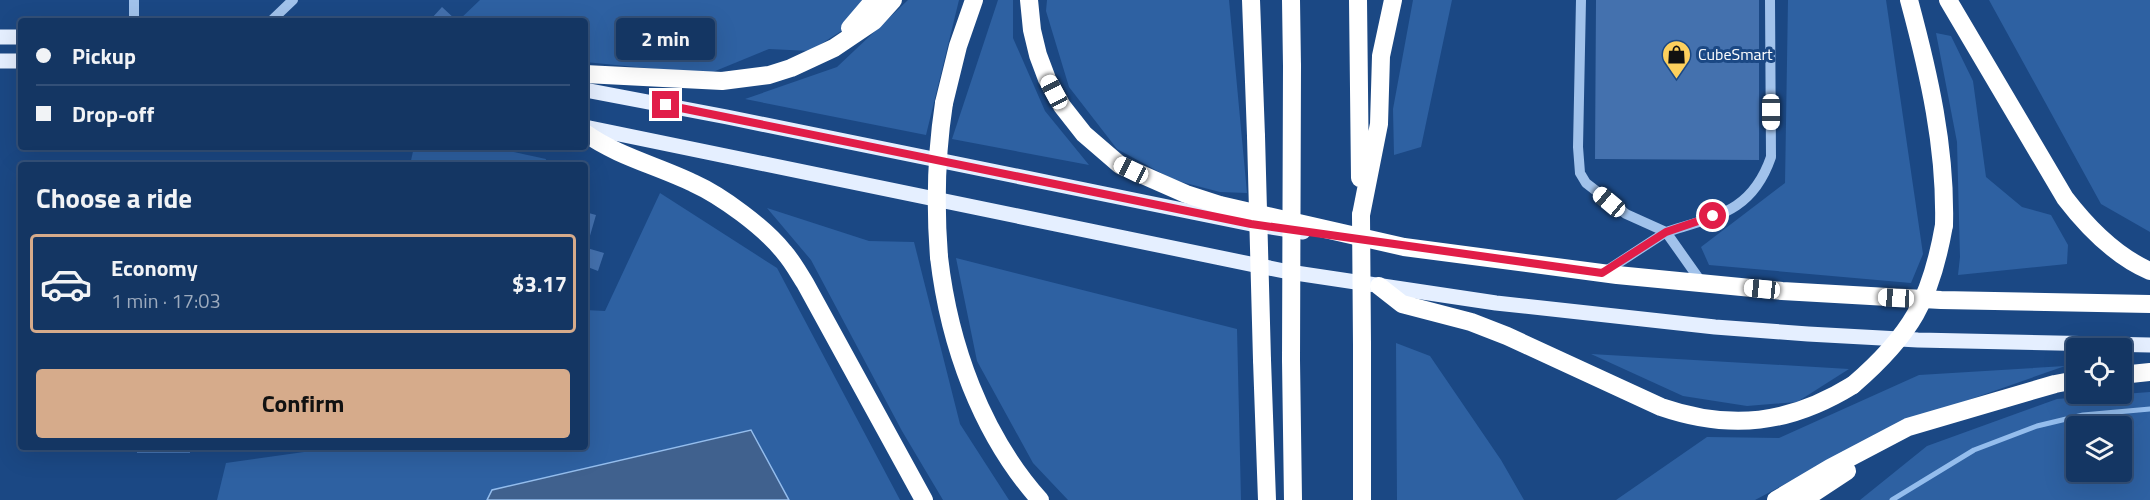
<!DOCTYPE html>
<html lang="en">
<head>
<meta charset="utf-8">
<style>
  :root { --surface:#143663; --page:#1d3e69; --text:#f1f3f6; --muted:#9dabbe; --line:#335078; --accent:#d6ab8b }
  body { margin:0; font-family:"Titillium Web",sans-serif; background:var(--page); color:var(--text); height:100vh; display:flex; flex-direction:column; font-size:22px; white-space:nowrap }
  * { box-sizing:border-box; margin:0 }
  p { font-size:20px; color:var(--muted) }
  .icon { flex:none; width:33px; height:33px; fill:none; stroke:currentColor; stroke-width:2; stroke-linecap:round; stroke-linejoin:round }
  .map { position:relative; flex:1; overflow:hidden }
  .side { position:absolute; left:18px; top:162px; width:570px; height:288px; display:flex; flex-direction:column; background:var(--surface); border-radius:6px; box-shadow:0 6px 24px #0002,0 0 0 2px var(--line) }
  .side>* { flex:none }
  .guide { position:absolute; left:18px; top:18px; width:570px; height:132px; border-radius:6px; box-shadow:0 6px 24px #0002,0 0 0 2px var(--line); display:grid; align-content:center; height:132px; padding:0 18px; background:var(--surface) }
  .tools { position:absolute; left:2066px; top:338px; display:grid; gap:12px }
  .tools a { display:grid; place-items:center; width:66px; height:66px; border-radius:6px; background:var(--surface); box-shadow:0 6px 24px #0002,0 0 0 2px var(--line); font-size:30px }
  .end { position:absolute; width:27px; height:27px; margin:-14px; border:8px solid #e11d48; background:#fff; box-shadow:0 0 0 3px #fff }
  .from { border-radius:50% }
  .bubble { position:absolute; height:42px; border-radius:6px; background:var(--surface); box-shadow:0 6px 24px #0002,0 0 0 2px var(--line); font-size:20px; font-weight:700; line-height:42px; text-align:center }
  .car { position:absolute; width:18px; height:36px; margin:-18px -9px; border-radius:8px; box-shadow:0 0 4px 2px #0007; background:linear-gradient(#fff 24%,#345 0 40%,#fff 0 76%,#345 0 86%,#fff 0) }
  .guide b { display:flex; align-items:center; gap:21px; height:57px; font-size:22px }
  .guide b+b { border-top:2px solid var(--line) }
  .guide i { width:15px; height:15px; background:var(--text) }
  ul { padding:0; list-style:none }
  li { display:flex; align-items:center; gap:18px; height:99px; margin:0 12px 9px; padding:0 6px; border:3px solid transparent; border-radius:6px }
  li div { flex:1 }
  li b { display:block; font-size:22px }
  li em { font-style:normal; font-weight:700 }
  li.current { border-color:var(--accent) }
  li>.icon { width:54px; height:54px; stroke-width:1.5 }
  h2 { padding:0 18px; font-size:27px; line-height:72px }
  .cta { display:flex; gap:12px; margin-top:auto; padding:12px 18px }
  .cta a { flex:1; height:69px; border-radius:6px; background:var(--accent); color:#111; font-size:24px; font-weight:700; line-height:69px; text-align:center }
  .map>svg:first-child { display:block }
  .green { fill:#2e61a2; fill-rule:evenodd }
  .water { fill:#40618e; stroke:#94bded; stroke-width:1.5 }
  .lines { fill:none; stroke-linecap:round; stroke-linejoin:round }
  .stream { stroke:#94bded; stroke-width:5 }
  .building { fill:#4471ae }
  .minor { stroke:#a1c2eb; stroke-width:10 }
  .major { stroke:#e5efff; stroke-width:15 }
  .highway { stroke:#fff; stroke-width:18 }
  .highway-bridge { stroke:#fff; stroke-width:18 }
  .route { stroke:#e11d48; stroke-width:8 }
  .labels { text-anchor:middle; dominant-baseline:central; stroke-width:6; stroke-linejoin:round; paint-order:stroke }
  .poi-label { font-size:16px; fill:#fff; stroke:#1b4884; text-anchor:start }
</style>
</head>
<body>
<div class="map">
<svg width="2150" height="500" viewBox="0 0 2150 500">
  <rect width="100%" height="100%" fill="#1b4884"/>
  <path class="green" d="M480 0H871L846 28 810 51 769 49 708 74 585 62V21H458Z
    M908 0H959L926 135 745 99 837 67Z
    M998 0H1013V38L1045 111 1089 165 952 139Z
    M1047 0H1229L1247 193 1220 192 1174 180 1117 149 1069 87 1046 11Z
    M1413 0H1452L1421 147 1394 155 1393 109Z
    M1788 0H1886L1923 254 1911 283 1709 265 1701 247 1785 183Z
    M1989 0H2150V232L2101 204Z
    M1936 33 1951 36 1973 81 1986 177 2022 207 2051 215 2068 245 2067 264 1958 275 1960 257 1957 142Z
    M414 147H491L546 159 545 165H410Z
    M660 193 777 268 900 500H789L750 430 492 490 487 500H217L226 463 304 452 303 447H585V310L605 311Z
    M767 208 869 241 914 242 960 424 1009 500H943L902 431 811 260Z
    M956 258 1237 329 1241 500H1068L1033 463 977 361Z
    M1396 343 1430 356 1501 460 1524 500H1397Z
    M1591 354 1849 369 1797 402 1747 406 1683 396Z
    M2065 366 1894 426 1755 500H1616L1707 437 1779 438 1919 375Z
    M2150 392V500H1860L1927 446 2057 399ZM2076 426H2121V471H2076Z"/>
  <path class="water" d="M751 430 789 500H487L492 490Z"/>
  <g class="lines">
    <path class="stream" d="M1892 500 1974 450 2037 426 2083 415 2150 409"/>
  </g>
  <path class="building" d="M1596 0H1759V160L1595 159Z
    M442 7 456 20 455 21 431 19Z
    M585 212 596 215 587 246 585 245Z
    M587 248 604 253 598 271 585 266Z
    M137 447H190V453H137Z"/>
  <g class="lines">
    <path class="minor" d="M1581 0 1578 147 1580 173 1586 183 1626 214 1666 232C1717 216 1752 212 1771 157L1770 0
      M272 20 293 0
      M134 21V0
      M1603 273 1666 232 1702 283"/>
    <path class="major" d="M0 37H21
      M0 61H21
      M585 90 727 117 1251 224 1303 232
      M585 127 1289 272 1496 303 1715 327 1808 334 1918 340 2150 345"/>
    <path class="highway" d="M1029 0 1032 30 1038 55 1047 79 1062 106 1084 134 1120 165 1186 194 1220 205 1404 247 1617 275 1782 291 1941 300 2150 304
      M1251 0 1256 136
      M1291 0 1292 66
      M1358 0 1360 178
      M1909 0C1929 74 1946 148 1944 225
      M1948 0 2065 198C2088 228 2115 256 2150 271
      M850 28 874 0
      M585 74 722 81 769 75 791 68 834 48 874 21 893 0
      M944 103 958 46 974 0
      M585 133C617 156 658 166 693 183 722 196 765 228 784 252 792 261 798 272 805 283L924 500
      M1361 215 1379 124 1381 56 1393 0
      M939 257C949 344 981 434 1040 500
      M1379 286 1402 304 1471 322 1507 336 1661 407C1731 431 1790 424 1853 385
      M1262 360 1267 500
      M1291 360 1293 500
      M2121 375 2150 372
      M1362 500V344
      M1776 500 1830 468 1908 427 2055 384 2076 380
      M1803 500 1847 471"/>
    <path class="highway-bridge" d="M1256 136 1262 360
      M1361 215 1362 344
      M939 257C935 206 936 155 944 103
      M1291 360 1292 66
      M1853 385C1911 335 1931 300 1944 225"/>
  </g>
  <g class="lines">
    <path class="route" d="M666 105 1251 224 1602 273 1666 232 1713 216"/>
  </g>
  <defs>
    <symbol id="shop-pin" viewBox="-11 -11 22 30"><path d="M0 17L-7.5 6A9.5 9.5 0 1 1 7.5 6Z" fill="#fdd05d" stroke="#1b4884"/><path d="M-5-2.5h2.3a2.7 3.5 0 0 1 5.4 0H5L5.5 6h-11ZM-1.5-2.5h3a1.5 2.3 0 0 0-3 0Z" fill="#111"/></symbol>
  </defs>
  <g fill-rule="evenodd">
    <use href="#shop-pin" x="1660" y="38" width="33" height="45"/>
  </g>
  <g class="labels">
    <g class="poi-label">
      <text x="1698" y="54">CubeSmart</text>
    </g>
  </g>
</svg>
<div class="tools">
<a><svg class="icon" aria-label="locate" viewBox="0 0 24 24"><circle cx="12" cy="12" r="6"/><path d="M12 2v4M12 18v4M2 12h4M18 12h4"/></svg></a>
<a><svg class="icon" aria-label="layers" viewBox="0 0 24 24"><path d="M12 4l9 5-9 5-9-5zM3 14l9 5 9-5"/></svg></a>
</div>
<i class="end from" style="left:1713px;top:216px"></i>
<i class="end" style="left:666px;top:105px"></i>
<div class="bubble" style="left:616px;top:18px;width:99px">2 min</div>
<i class="car" style="left:1054px;top:92px;rotate:332deg"></i>
<i class="car" style="left:1771px;top:112px;rotate:180deg"></i>
<i class="car" style="left:1131px;top:170px;rotate:297deg"></i>
<i class="car" style="left:1609px;top:202px;rotate:310deg"></i>
<i class="car" style="left:1762px;top:289px;rotate:276deg"></i>
<i class="car" style="left:1896px;top:298px;rotate:273deg"></i>
<div class="guide">
<b><i class="from"></i>Pickup</b>
<b><i></i>Drop-off</b>
</div>
<section class="side">
<h2>Choose a ride</h2>
<ul>
<li class="current"><svg class="icon" aria-label="car" viewBox="0 0 24 24"><path d="M5 17H2v-5l4-1 3-4h7l3 4 3 1v5h-3M9 17h6M6 11h13"/><circle cx="7" cy="17" r="2"/><circle cx="17" cy="17" r="2"/></svg><div><b>Economy</b><p>1 min · 17:03</p></div><em>$3.17</em></li>
</ul>
<div class="cta"><a>Confirm</a></div>
</section>
</div>
</body>
</html>
